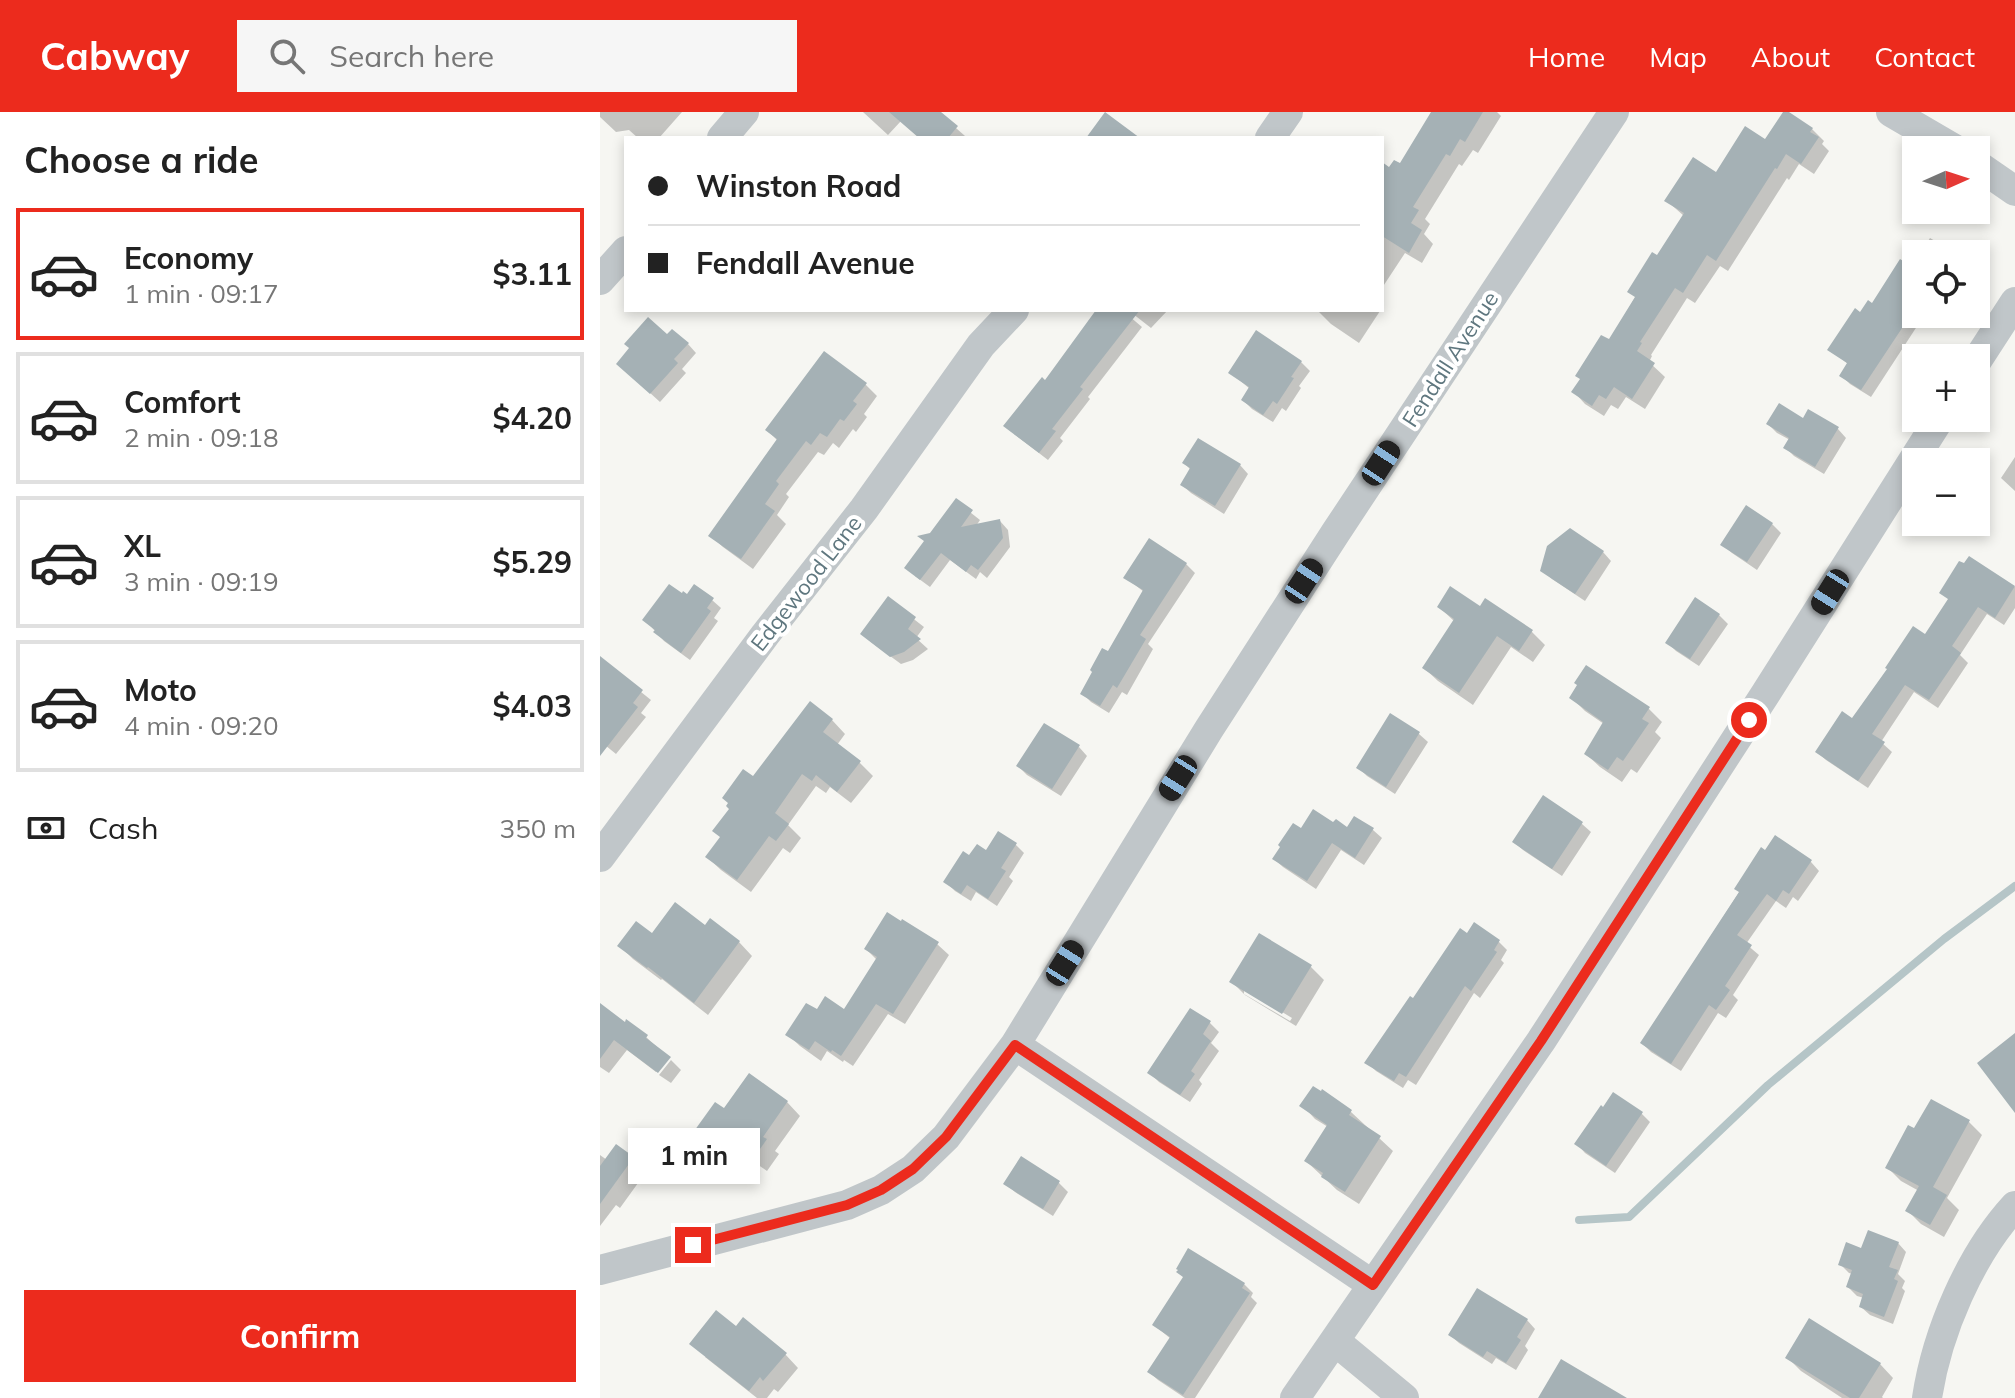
<!DOCTYPE html>
<html lang="en">
<head>
<meta charset="utf-8">
<style>
  :root { --surface:#fff; --page:#f6f6f6; --text:#222; --muted:#767676; --line:#e0e0e0; --accent:#ec2b1d }
  body { margin:0; font-family:Mulish,sans-serif; background:var(--page); color:var(--text); height:100vh; display:flex; flex-direction:column; font-size:30px; white-space:nowrap }
  * { box-sizing:border-box; margin:0 }
  p { font-size:26px; color:var(--muted) }
  .icon { flex:none; width:44px; height:44px; fill:none; stroke:currentColor; stroke-width:2; stroke-linecap:round; stroke-linejoin:round }
  .map { position:relative; flex:1; overflow:hidden }
  .drawer { display:flex; flex-direction:column; background:var(--surface); width:600px }
  .drawer>* { flex:none }
  .banner { position:absolute; left:24px; top:24px; width:760px; height:176px; border-radius:0px; box-shadow:0 4px 12px #0003; display:grid; align-content:center; height:176px; padding:0 24px; background:var(--surface) }
  .needle { width:52px; rotate:87deg }
  .fabs { position:absolute; left:1302px; top:24px; display:grid; gap:16px }
  .fabs a { display:grid; place-items:center; width:88px; height:88px; border-radius:0px; background:var(--surface); box-shadow:0 4px 12px #0003; font-size:40px }
  .end { position:absolute; width:36px; height:36px; margin:-18px; border:10px solid #ec2b1d; background:#fff; box-shadow:0 0 0 4px #fff }
  .from { border-radius:50% }
  .bubble { position:absolute; height:56px; border-radius:0px; background:var(--surface); box-shadow:0 4px 12px #0003; font-size:26px; font-weight:700; line-height:56px; text-align:center }
  .car { position:absolute; width:24px; height:48px; margin:-24px -12px; border-radius:10px; box-shadow:0 0 6px 2px #0007; background:linear-gradient(#222 24%,#8ab4d8 0 40%,#222 0 76%,#8ab4d8 0 86%,#222 0) }
  .banner b { display:flex; align-items:center; gap:28px; height:76px; font-size:30px }
  .banner b+b { border-top:2px solid var(--line) }
  .banner i { width:20px; height:20px; background:var(--text) }
  ul { padding:0; list-style:none }
  li { display:flex; align-items:center; gap:24px; height:132px; margin:0 16px 12px; padding:0 8px; border:4px solid var(--line); border-radius:0px }
  li div { flex:1 }
  li b { display:block; font-size:30px }
  li em { font-style:normal; font-weight:700 }
  li.selected { border-color:var(--accent) }
  li>.icon { width:72px; height:72px; stroke-width:1.5 }
  h2 { padding:0 24px; font-size:36px; line-height:96px }
  .pay { display:flex; align-items:center; gap:20px; height:88px; padding:0 24px; font-size:30px }
  .pay p { margin-inline-start:auto }
  .action { display:flex; gap:16px; margin-top:auto; padding:16px 24px }
  .action a { flex:1; height:92px; border-radius:0px; background:var(--accent); color:#fff; font-size:32px; font-weight:700; line-height:92px; text-align:center }
  header { display:flex; align-items:center; gap:48px; box-sizing:border-box; height:112px; padding:0 40px; background:var(--accent); color:#fff }
  header strong { font-size:38px }
  nav { display:flex; gap:44px; margin-inline-start:auto; font-size:28px }
  .search { width:560px; height:72px; background:var(--page); display:flex; align-items:center; gap:20px; box-sizing:border-box; padding:0 28px; border-radius:0px; color:var(--muted); font-size:30px }
  main { display:flex; flex:1; min-height:0 }
  .map>svg:first-child { display:block }
  .shadow { fill:#0003; fill-rule:evenodd }
  .lines { fill:none; stroke-linecap:round; stroke-linejoin:round }
  .stream { stroke:#b5c5c7; stroke-width:8 }
  .building { fill:#a5b1b5 }
  .minor { stroke:#c0c6c9; stroke-width:30 }
  .route { stroke:#ec2b1d; stroke-width:10 }
  .labels { text-anchor:middle; dominant-baseline:central; stroke-width:8; stroke-linejoin:round; paint-order:stroke }
  .street-label { font-size:22px; fill:#5f777f; stroke:#fff }
</style>
</head>
<body>
<header>
<strong>Cabway</strong>
<div class="search"><svg class="icon" aria-label="search" viewBox="0 0 24 24"><circle cx="10" cy="10" r="6"/><path d="M15 15l6 6"/></svg>Search here</div>
<nav><a>Home</a><a>Map</a><a>About</a><a>Contact</a></nav>
</header>
<main>
<section class="drawer">
<h2>Choose a ride</h2>
<ul>
<li class="selected"><svg class="icon" aria-label="car" viewBox="0 0 24 24"><path d="M5 17H2v-5l4-1 3-4h7l3 4 3 1v5h-3M9 17h6M6 11h13"/><circle cx="7" cy="17" r="2"/><circle cx="17" cy="17" r="2"/></svg><div><b>Economy</b><p>1 min · 09:17</p></div><em>$3.11</em></li>
<li><svg class="icon" aria-label="car" viewBox="0 0 24 24"><path d="M5 17H2v-5l4-1 3-4h7l3 4 3 1v5h-3M9 17h6M6 11h13"/><circle cx="7" cy="17" r="2"/><circle cx="17" cy="17" r="2"/></svg><div><b>Comfort</b><p>2 min · 09:18</p></div><em>$4.20</em></li>
<li><svg class="icon" aria-label="car" viewBox="0 0 24 24"><path d="M5 17H2v-5l4-1 3-4h7l3 4 3 1v5h-3M9 17h6M6 11h13"/><circle cx="7" cy="17" r="2"/><circle cx="17" cy="17" r="2"/></svg><div><b>XL</b><p>3 min · 09:19</p></div><em>$5.29</em></li>
<li><svg class="icon" aria-label="car" viewBox="0 0 24 24"><path d="M5 17H2v-5l4-1 3-4h7l3 4 3 1v5h-3M9 17h6M6 11h13"/><circle cx="7" cy="17" r="2"/><circle cx="17" cy="17" r="2"/></svg><div><b>Moto</b><p>4 min · 09:20</p></div><em>$4.03</em></li>
</ul>
<div class="pay"><svg class="icon" aria-label="cash" viewBox="0 0 24 24"><path d="M3 7h18v10H3z"/><circle cx="12" cy="12" r="2"/></svg>Cash<p>350 m</p></div>
<div class="action"><a>Confirm</a></div>
</section>
<div class="map">
<svg width="1415" height="1286" viewBox="0 0 1415 1286">
  <rect width="100%" height="100%" fill="#f6f6f2"/>
  <path class="shadow" d="M0 0H82L59 26H38L29 18 16 20 0 5Z
    M263 0H338L365 24 364 26H320L301 9 288 23Z
    M834 0H897L901 4 878 41 873 38 862 54 859 52 825 107 830 112 824 122 833 132 822 151 805 141 782 176V52L790 57 800 54Z
    M1185 0 1212 17 1224 29 1222 32 1229 39 1214 62 1199 52 1189 68 1187 66 1128 159 1120 154 1095 191 1087 186 1051 243 1052 244 1049 250 1065 265 1045 297 1026 285 1018 297 1011 293 1004 304 985 292 974 280 1009 230 1058 146 1084 104 1067 89 1117 63 1166 30Z
    M1330 126 1352 139 1355 142H1320Z
    M1315 140 1318 142H1316V202H1325L1271 285 1250 272 1241 263 1248 252 1230 237 1261 203 1273 194 1306 154Z
    M499 198H522L542 215 488 285 490 287 460 326 463 329 448 348 414 322Z
    M528 198H568L551 216Z
    M720 198H778L780 199 759 231 731 212 719 200Z
    M67 225 88 232 96 241 82 257 86 261 60 290 27 260Z
    M225 242 266 273 277 284 264 302 267 305 256 320 253 317 239 336 233 331 224 343 218 340 186 382 189 385 177 403 186 412 153 457 123 435 111 424 178 329 167 318Z
    M701 250 710 259 699 274 701 276 686 299 682 296 673 310 652 297 643 288 650 277 631 261Z
    M1203 309 1238 317 1246 326 1224 362 1194 344 1185 335 1190 328 1177 321 1168 312Z
    M1415 345V379L1401 366Z
    M584 351 640 353 648 362 624 402 591 381 582 373 591 358Z
    M356 389 380 408 376 414 400 409 408 418 410 435 387 466 380 460 376 467 350 448 330 475 315 464 331 423Z
    M1172 412 1181 421 1157 458 1132 441 1123 433Z
    M1003 440 1011 449 985 489 952 467 943 458Z
    M1370 447 1415 475V496L1404 513 1387 502 1360 543 1368 551 1338 596 1314 580 1281 630 1292 640 1268 676 1226 648 1217 640 1253 609 1326 525 1350 489Z
    M586 452 595 461 548 532 553 537 527 583 522 580 509 601 491 590 483 582 544 480 525 465Z
    M82 483 112 488 121 496 114 506 118 509 90 548 64 529 45 508Z
    M288 487 324 515 316 526 328 537 313 548 301 552 271 530 262 522Z
    M886 489 932 520 945 533 933 550 911 535 873 593 838 569 824 556 855 510 839 495 880 497Z
    M1119 503 1128 512 1099 554 1076 539 1067 530Z
    M0 547 51 588 41 601 46 605 16 642 0 629Z
    M971 585 1049 597 1062 610 1055 620 1061 626 1037 661 1031 657 1022 670 1000 655 986 642 1004 612 985 599Z
    M211 592 232 608 245 622 237 633 259 650 273 664 251 691 230 675 226 681 216 674 188 713 201 726 190 741 183 736 151 780 121 758 107 745 121 726 153 667Z
    M791 604 819 622 828 630 795 682 767 664 758 655Z
    M479 635 487 644 461 684 427 663 418 654Z
    M944 686 982 712 991 720 962 764 923 738 914 730Z
    M755 706 773 718 782 726 764 753 741 738 716 777 683 755 674 747 701 718 734 713 748 717Z
    M415 732 424 741 409 765 413 769 397 794 376 780 371 789 355 779 346 770 370 746Z
    M1165 740 1211 750 1219 759 1198 789 1193 785 1186 796 1176 789 1146 832 1159 843 1133 883 1138 888 1126 906 1118 901 1081 959 1051 940 1042 931Z
    M111 809 139 830 152 844 108 903 62 867 61 868 33 847 20 834 52 824 106 816Z
    M868 824 899 830 907 838 901 848 904 851 880 886 874 881 816 973 808 968 803 976 776 959 767 950 814 889Z
    M337 832 349 843 305 912 288 902 253 954 244 948 243 950 227 939 221 949 200 934 188 923 218 900H245L277 848 266 837Z
    M711 855 724 868 696 914 645 883 632 870ZM644 877 692 906 690 909 644 882Z
    M0 894 46 925 68 945 56 960 27 938 9 961 0 955Z
    M591 899 610 911 619 920 611 931 619 939 599 968 602 972 590 990 559 970 550 961Z
    M71 948 81 958 71 971 59 963Z
    M722 980 751 1000 793 1039 759 1092 737 1078 706 1049 728 1015 715 1007 702 993Z
    M187 990 200 1004 175 1039 179 1042 167 1059 150 1047 149 1049 137 1041 130 1051 108 1036 94 1022 125 998Z
    M1041 1001 1050 1010 1015 1061 985 1041 977 1032Z
    M1369 1010 1382 1023 1347 1086 1359 1098 1344 1125 1321 1112 1308 1099 1319 1079 1301 1069 1287 1055 1315 1019Z
    M16 1035 33 1047 46 1060 20 1096 16 1093 0 1114V1043L7 1048Z
    M422 1047 459 1071 468 1080 453 1104 415 1080 406 1072Z
    M1298 1131 1306 1140 1298 1162 1305 1169 1302 1176 1305 1179 1293 1212 1270 1203 1261 1195 1264 1186 1257 1184 1248 1175 1253 1162 1249 1161 1240 1152 1263 1138Z
    M585 1166 644 1172 653 1181 651 1185 657 1191 595 1286H585L558 1268 549 1260 571 1227 554 1213Z
    M927 1208 935 1217 925 1234 928 1238 916 1258 896 1246 892 1252 859 1231 850 1223Z
    M136 1217 185 1242 198 1256 178 1280 174 1277 167 1286H157L105 1245Z
    M1187 1245 1280 1252 1293 1266 1282 1285 1283 1286H1242L1201 1259Z"/>
  <g class="lines">
    <path class="stream" d="M979 1108 1029 1105 1168 973 1344 827 1415 774"/>
  </g>
  <path class="building" d="M289 0H341L358 14 348 26H319Z
    M505 0 540 26H486Z
    M831 0H883L865 30 860 27 850 44 846 42 813 95 819 98 811 111 822 118 809 141 782 124V50L789 55 794 48 800 51Z
    M1183 0H1189L1213 16 1210 20 1219 25 1201 52 1186 42 1177 57 1175 56 1116 149 1107 143 1083 181 1075 176 1040 230 1042 231 1037 239 1055 251 1032 287 1014 275 1006 287 999 283 992 294 971 280 980 267 975 264 1001 223 1009 227 1035 185 1027 180 1052 140 1057 143 1084 101 1064 89 1093 45 1116 60 1145 14 1165 27Z
    M1300 147 1316 157V195L1261 278 1239 264 1247 251 1227 238 1255 196 1260 200 1268 188 1272 191Z
    M496 198H540L480 275 483 277 452 317 456 319 439 341 403 314 442 265 445 268Z
    M48 205 67 222 72 217 89 231 74 247 78 251 50 282 16 252 29 236 24 232Z
    M656 218 702 249 691 265 694 266 677 292 673 289 663 303 641 288 649 275 628 261Z
    M224 239 267 271 253 289 257 292 244 309 240 307 227 325 220 321 211 333 206 329 176 369 179 372 165 392 175 399 141 447 108 424 177 327 165 318Z
    M1179 291 1203 306 1208 297 1239 315 1215 355 1183 336 1189 326 1166 312Z
    M598 326 641 352 615 394 580 373 590 356 582 351Z
    M356 386 373 398 361 415 400 407 403 426 378 458 371 453 366 460 341 441 320 468 304 456 324 429 317 424 330 421Z
    M1146 393 1173 411 1147 450 1120 433Z
    M970 416 1004 439 975 482 940 459 947 434Z
    M549 426 587 451 540 523 546 527 517 576 513 573 500 594 480 582 492 560 490 558 502 536 508 539 543 478 523 466Z
    M1369 444 1415 474 1395 506 1378 495 1352 534 1361 541 1329 588 1305 573 1272 622 1285 630 1258 669 1215 640 1242 599 1252 606 1287 557 1285 556 1313 514 1325 522 1348 487 1339 481 1359 449 1364 451Z
    M69 472 82 481 83 479 87 482 94 472 114 486 107 496 111 499 81 541 53 520 55 518 42 508Z
    M850 474 880 494 885 486 933 518 919 539 897 524 859 581 822 556 854 507 837 495Z
    M288 484 316 505 308 517 321 527 304 540 290 545 260 522Z
    M1095 485 1120 502 1090 547 1065 531Z
    M0 544 43 578 33 591 38 595 0 644Z
    M986 553 1050 595 1042 607 1049 611 1023 649 1017 645 1008 658 984 642 1003 610 969 586 977 573 974 571Z
    M210 589 233 607 223 620 261 649 237 680 216 663 212 669 202 662 175 701 189 712 176 729 169 724 137 768 105 745 120 725 112 719 129 697 126 694 128 691 122 686 143 657 153 664Z
    M790 601 820 620 786 675 756 656Z
    M444 611 480 633 452 677 416 654Z
    M943 683 983 710 952 757 912 730Z
    M713 697 733 710 736 707 747 715 754 704 774 716 755 746 732 731 707 769 672 747 680 735 678 733 693 711 701 716Z
    M398 719 417 731 401 756 406 759 388 787 367 773 361 782 343 770 363 739 369 743 377 732 386 738Z
    M1175 723 1212 748 1189 782 1183 778 1176 789 1167 782 1137 823 1152 833 1125 874 1130 878 1116 898 1109 893 1071 952 1040 931 1139 780 1134 777 1161 735 1165 738Z
    M75 790 105 813 110 806 140 829 94 891 48 855 47 856 17 834 36 809 52 821Z
    M287 800 301 809 302 807 339 830 293 902 276 892 241 944 232 938 231 940 215 929 209 938 185 923 206 891 217 897 225 884 244 897 277 845 264 837Z
    M874 810 900 828 894 838 897 840 871 879 865 874 806 965 799 961 794 969 764 951 810 884 813 886 860 816 867 821Z
    M659 821 712 853 682 902 629 870Z
    M0 891 25 910 26 907 48 923 46 926 71 945 58 961 14 928 0 947Z
    M590 896 611 909 603 922 611 929 591 959 595 962 580 983 547 961Z
    M1415 921V1001L1377 951Z
    M149 961 188 989 163 1025 167 1027 153 1047 136 1035 135 1037 123 1029 116 1040 92 1022 115 990 124 996Z
    M713 974 721 979 722 977 752 998 749 1003 781 1024 745 1080 721 1065 723 1061 704 1049 727 1013 699 994Z
    M1013 980 1043 1000 1006 1054 974 1032 1001 993 1003 995Z
    M1331 987 1370 1008 1333 1075 1347 1083 1330 1113 1305 1099 1319 1074 1285 1056 1308 1013 1314 1016Z
    M16 1032 34 1045 0 1092V1054Z
    M421 1044 460 1069 443 1097 403 1072Z
    M1268 1118 1299 1130 1289 1155 1298 1158 1294 1167 1298 1169 1284 1205 1259 1195 1263 1182 1246 1175 1252 1158 1238 1153 1246 1130 1261 1136Z
    M588 1136 645 1171 642 1176 650 1181 583 1283 547 1260 570 1225 552 1213 583 1165 576 1160 578 1158 576 1157Z
    M877 1176 928 1207 917 1225 921 1228 906 1251 887 1239 883 1245 848 1223Z
    M116 1198 136 1214 143 1205 187 1241 163 1269 160 1265 149 1279 89 1232Z
    M1209 1206 1281 1251 1259 1286H1250L1185 1246Z
    M961 1247 1027 1286H938Z"/>
  <g class="lines">
    <path class="minor" d="M1291 0 1356 38
      M122 26 144 0
      M670 26 688 0
      M1376 52 1415 79
      M0 168 26 139
      M1376 250 1415 190
      M0 745 165 523 264 397 381 233 414 198
      M415 933 773 1173
      M0 1158 247 1093 281 1078 313 1057 346 1025 415 933 609 617 736 420 1014 0
      M735 1229 804 1286
      M695 1286 941 929 1166 581 1340 306
      M1327 1286C1337 1220 1370 1143 1415 1094"/>
  </g>
  <g class="lines">
    <path class="route" d="M93 1133 247 1093 281 1078 313 1057 346 1025 415 933 773 1173 941 929 1149 608"/>
  </g>
  <g class="labels">
    <g class="street-label">
      <text transform="translate(850 247) rotate(-57)">Fendall Avenue</text>
      <text transform="translate(206 471) rotate(-52)">Edgewood Lane</text>
    </g>
  </g>
</svg>
<div class="fabs">
<a><svg class="needle" viewBox="-14 -14 28 28"><path d="M0-13l5 13h-10z" fill="#e53935"/><path d="M0 13l5-13h-10z" fill="#767676"/></svg></a>
<a><svg class="icon" aria-label="locate" viewBox="0 0 24 24"><circle cx="12" cy="12" r="6"/><path d="M12 2v4M12 18v4M2 12h4M18 12h4"/></svg></a>
<a>+</a>
<a>−</a>
</div>
<i class="end from" style="left:1149px;top:608px"></i>
<i class="end" style="left:93px;top:1133px"></i>
<div class="bubble" style="left:28px;top:1016px;width:132px">1 min</div>
<i class="car" style="left:781px;top:351px;rotate:33deg"></i>
<i class="car" style="left:704px;top:469px;rotate:33deg"></i>
<i class="car" style="left:1230px;top:480px;rotate:212deg"></i>
<i class="car" style="left:578px;top:666px;rotate:212deg"></i>
<i class="car" style="left:465px;top:851px;rotate:32deg"></i>
<div class="banner">
<b><i class="from"></i>Winston Road</b>
<b><i></i>Fendall Avenue</b>
</div>
</div>
</main>
</body>
</html>
